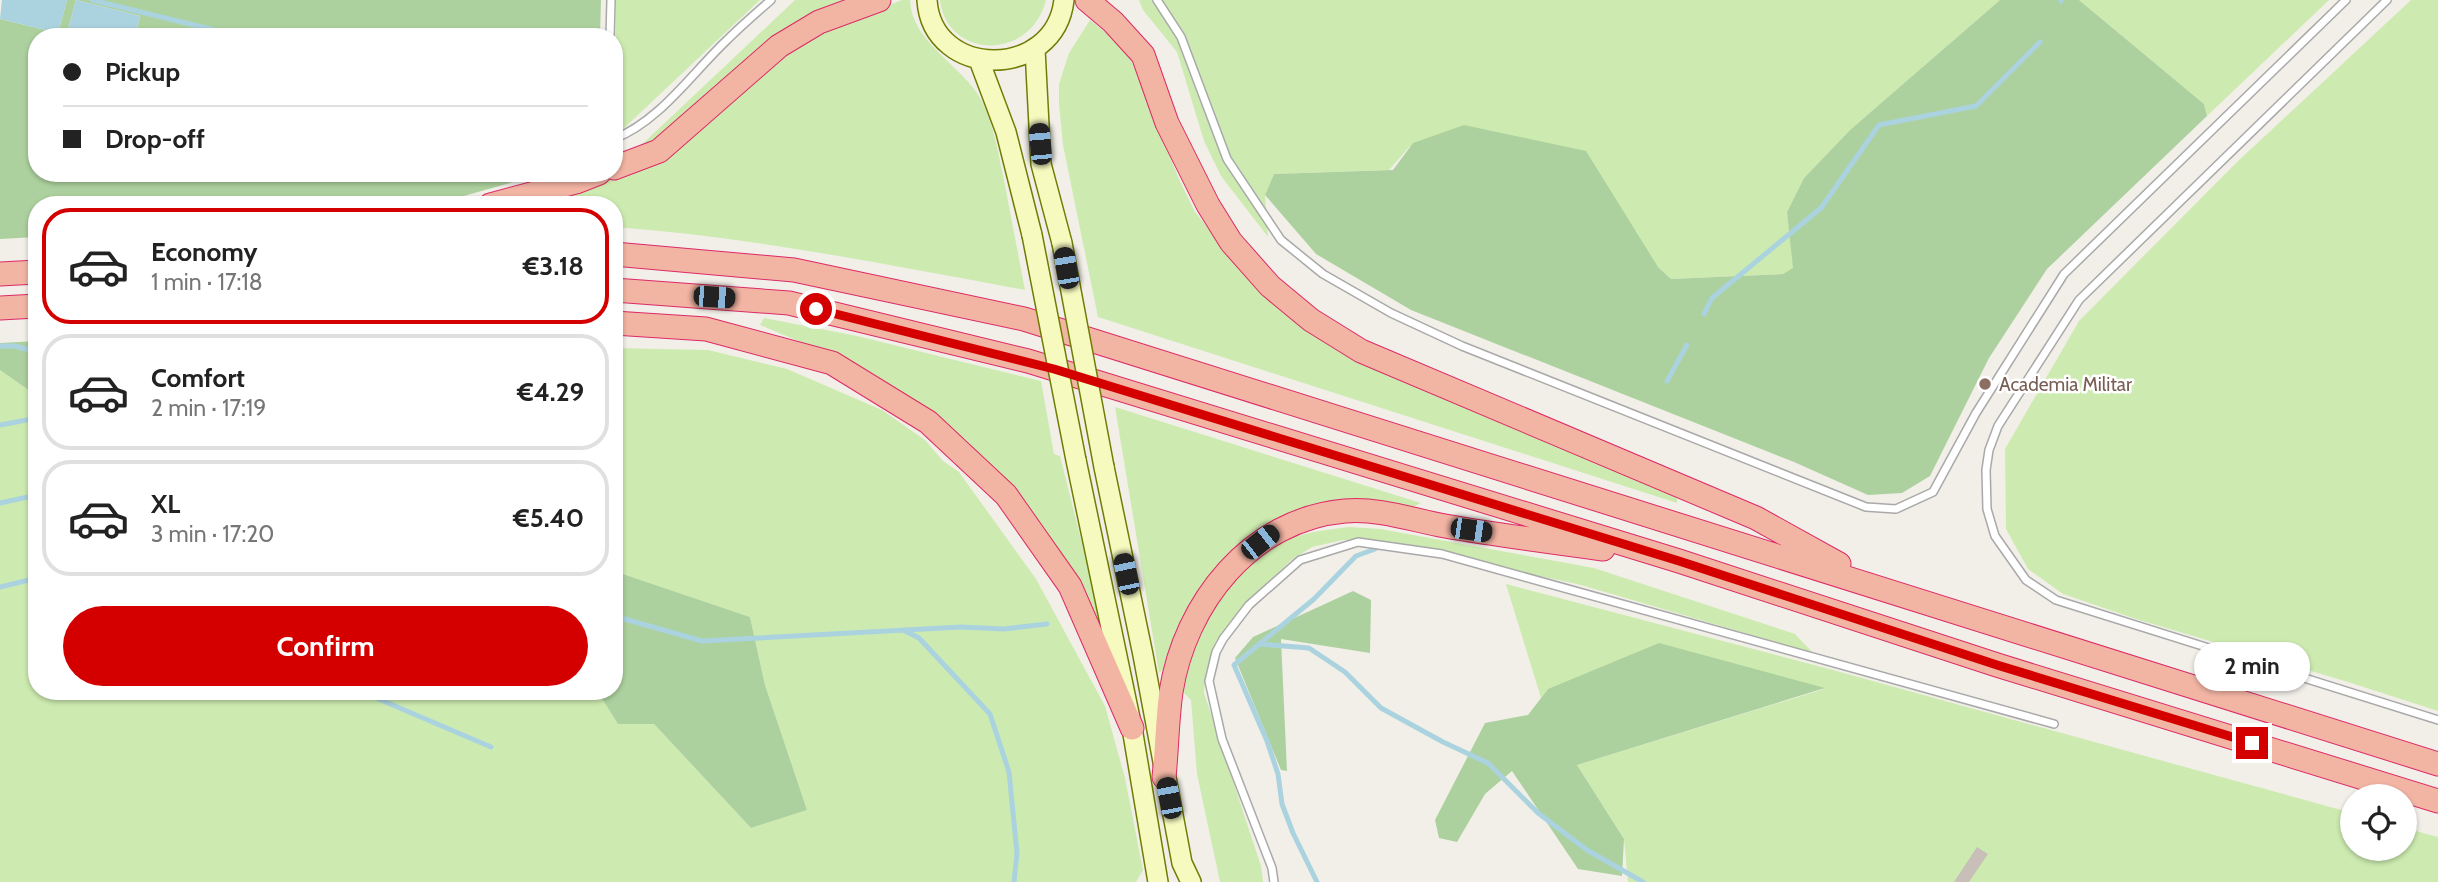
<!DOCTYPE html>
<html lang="en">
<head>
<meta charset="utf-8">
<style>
  :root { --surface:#fff; --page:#f6f6f6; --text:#222; --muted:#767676; --line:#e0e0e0; --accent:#d40000 }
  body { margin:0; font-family:Cabin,sans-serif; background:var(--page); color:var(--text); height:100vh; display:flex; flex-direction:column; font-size:26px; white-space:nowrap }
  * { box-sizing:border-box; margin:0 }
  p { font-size:23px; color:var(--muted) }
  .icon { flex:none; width:38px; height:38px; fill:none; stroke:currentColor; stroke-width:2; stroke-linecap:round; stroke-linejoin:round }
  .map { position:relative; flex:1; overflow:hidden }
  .side { position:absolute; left:28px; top:196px; width:595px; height:504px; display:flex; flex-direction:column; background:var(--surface); border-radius:28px; box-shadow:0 2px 5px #0004 }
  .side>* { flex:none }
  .hud { position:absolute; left:28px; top:28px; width:595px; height:154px; border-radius:28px; box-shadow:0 2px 5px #0004; display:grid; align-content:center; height:154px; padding:0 35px; background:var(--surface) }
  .fabs { position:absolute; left:2340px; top:784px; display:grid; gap:14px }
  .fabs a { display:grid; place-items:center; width:77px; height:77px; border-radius:50%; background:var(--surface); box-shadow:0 2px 5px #0004; font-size:35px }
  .end { position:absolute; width:32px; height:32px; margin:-16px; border:9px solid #d40000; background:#fff; box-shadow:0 0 0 4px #fff }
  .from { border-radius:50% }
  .bubble { position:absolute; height:49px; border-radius:24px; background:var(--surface); box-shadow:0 2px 5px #0004; font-size:23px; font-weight:700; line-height:49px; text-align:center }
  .car { position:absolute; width:21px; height:42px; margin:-21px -10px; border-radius:9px; box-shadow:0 0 5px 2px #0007; background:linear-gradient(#222 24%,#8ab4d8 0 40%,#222 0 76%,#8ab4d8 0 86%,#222 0) }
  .hud b { display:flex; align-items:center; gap:24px; height:66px; font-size:26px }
  .hud b+b { border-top:2px solid var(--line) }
  .hud i { width:18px; height:18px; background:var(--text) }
  ul { padding:12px 0 0; list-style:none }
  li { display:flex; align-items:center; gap:21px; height:116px; margin:0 14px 10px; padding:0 21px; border:4px solid var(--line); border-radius:28px }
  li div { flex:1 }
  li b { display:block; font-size:26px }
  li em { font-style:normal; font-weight:700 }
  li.active { border-color:var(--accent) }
  li>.icon { width:63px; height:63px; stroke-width:1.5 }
  .cta { display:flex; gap:14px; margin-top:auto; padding:14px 35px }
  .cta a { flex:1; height:80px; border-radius:42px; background:var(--accent); color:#fff; font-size:28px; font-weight:700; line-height:80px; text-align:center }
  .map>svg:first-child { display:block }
  .grass { fill:#cdebb0 }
  .forest { fill:#add19e }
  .water { fill:#aad3df }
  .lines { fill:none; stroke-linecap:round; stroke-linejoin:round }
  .stream { stroke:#aad3df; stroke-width:5 }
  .building { fill:#c7bfb8 }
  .service-casing { stroke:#a9a9a9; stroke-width:10 }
  .secondary-casing { stroke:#707d05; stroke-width:22 }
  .trunk-casing { stroke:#dc2a67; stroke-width:25 }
  .service { stroke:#fff; stroke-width:7 }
  .secondary { stroke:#f7fabf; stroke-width:19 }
  .trunk { stroke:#f2b4a3; stroke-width:23 }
  .secondary-bridge-casing { stroke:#707d05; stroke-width:22; stroke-linecap:butt }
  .secondary-bridge { stroke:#f7fabf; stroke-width:19 }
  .route { stroke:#d40000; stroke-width:9 }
  .education-dot { fill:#8d6e63; stroke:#fff; stroke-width:2.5 }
  .labels { text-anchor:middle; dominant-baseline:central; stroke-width:5; stroke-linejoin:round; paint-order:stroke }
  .education-label { font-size:19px; fill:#785e54; stroke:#fff; text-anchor:start }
</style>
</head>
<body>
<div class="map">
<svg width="2438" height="882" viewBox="0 0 2438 882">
  <rect width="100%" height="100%" fill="#f2efe9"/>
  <path class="grass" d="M616 0H760L623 129 614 131Z
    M795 0H856L665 142 636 150Z
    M902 0H910C912 41 956 62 977 93 993 118 998 152 1004 180 1011 217 1018 253 1025 290 888 265 753 237 614 227V205H514L571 191 644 167 692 137 774 62 802 42 840 24Z
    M940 0H1046C1030 63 946 58 940 0Z
    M1139 0H2000L1850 130 1804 178 1787 212 1794 268 1783 274 1671 279 1658 267 1410 146 1389 170 1274 174 1265 195 1268 237 1221 176 1204 141 1177 52 1143 10Z
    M2079 0H2329L2207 116 2204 104Z
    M2411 0H2438V711L2348 682 2136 619 2063 594 2028 569 2006 529 2005 449 2079 321 2237 162Z
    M1090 20 1121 45 1131 60 1179 179 1195 212 1220 243 1264 291 1677 496V503L1098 317 1063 145 1059 103V84L1069 53Z
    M764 318 857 336 1041 381 1054 454 1060 456 1100 615 1096 626 1007 484 965 439 925 408 869 371 760 325Z
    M614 348 708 350 787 369 882 410 925 440 943 461 959 472 1036 579 1105 706 1125 778 1143 870 1136 882H0V370L37 396V691H597L618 724H654L751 828 807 810 765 685 750 617 614 571Z
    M1115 407 1421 503 1409 509 1320 507 1209 580 1188 605 1167 666 1159 673Z
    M1349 527 1380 529 1594 568 1795 634 1813 653 1581 585 1375 540H1343L1312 547 1290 561 1235 616 1216 641 1206 672 1204 693 1261 866 1263 882H1220L1197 774 1191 700 1184 693C1188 634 1230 573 1281 543 1300 532 1327 530 1349 527Z
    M1506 584 1833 670 2352 813V849H2404L2405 828 2438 837V882H1628L1624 839 1577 765 1824 689H1548L1541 698Z"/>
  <path class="forest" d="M67 0H601L600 37H135L140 16 76 0 66 37H37V173H545L446 201 415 205H37V237L0 239V19L58 33Z
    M2000 0H2079L2204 104 2207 116 2047 269 1989 358 1930 476 1902 493 1868 495 1794 462 1411 310 1316 254 1265 195 1274 174 1393 170 1413 143 1464 125 1586 151 1658 267 1671 279 1783 274 1793 268 1787 212 1804 178 1850 130Z
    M37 341V396L0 370V343Z
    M614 571 750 617 765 685 807 810 751 828 654 724H618L597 691H614Z
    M1353 591 1371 600 1370 653 1281 639 1287 771 1281 770 1235 658 1253 637Z
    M1659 643 1825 688 1577 765 1624 839 1622 876 1578 869 1512 771 1485 794 1457 842 1439 838 1435 820 1485 723 1528 715 1548 689Z"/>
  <path class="water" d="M2 0H67L58 33 0 19Z
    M76 0 140 16 135 37H66Z"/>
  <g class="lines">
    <path class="stream" d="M92 0 239 36
      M2061 1V0
      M1704 314 1712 298 1821 208 1879 125 1976 106 2040 42
      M0 346H15L37 352
      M1667 381 1687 345
      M0 425 37 418
      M0 503 37 495
      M0 587 37 578
      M614 616 702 641 961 627 1004 629 1047 624
      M905 631 919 638 990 714 1009 772 1017 853 1014 882
      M1259 644 1309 648 1345 672 1381 708 1443 742 1488 763 1538 813 1587 850 1643 882
      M360 691 491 747
      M1317 882 1293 833 1282 804 1278 774 1267 741 1234 665 1314 599 1356 556 1375 549"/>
  </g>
  <path class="building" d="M1977 847 1988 854 1969 882H1954Z"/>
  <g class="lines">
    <defs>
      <path id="service" d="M1157 0 1181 37 1227 159 1281 240 1323 274 1391 313 1462 346 1866 507 1896 509 1933 492 1976 413 2064 274 2346 0
        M2387 0 2079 300 1998 426 1989 450 1986 470 1987 509 1995 536 2026 580 2056 600 2438 720
        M610 37 611 0
        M614 139C660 121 692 73 727 40 741 26 756 13 771 0
        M1274 882 1272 868 1222 739 1209 681 1216 652 1223 639 1249 605 1300 560 1358 542 1442 554 2054 724"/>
      <path id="secondary" d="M927 0C932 80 1055 80 1064 0
        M1035 49 1041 164 1062 243
        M979 60 1006 132 1032 235
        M1076 460 1132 728 1158 882
        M1104 467 1143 655 1182 863 1191 882"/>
      <path id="trunk" d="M1087 0 1113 22 1143 55 1167 123 1208 205 1231 242 1270 286 1311 320 1361 351 1756 518 1839 564
        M614 168 659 151 779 46 819 22 879 0
        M490 205 576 182 599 173
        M614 254 794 270 1024 319 2438 764
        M0 274 37 272
        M614 290 789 303 1028 361 1679 561 1997 665 2438 801
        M0 308 37 306
        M614 323 706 329 832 363 928 422 1006 495 1070 586 1132 728
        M1164 777C1167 749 1167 720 1171 692 1185 603 1251 519 1345 511 1379 508 1412 520 1445 526 1497 535 1550 542 1603 549"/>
    </defs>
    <use href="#service" class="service-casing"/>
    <use href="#secondary" class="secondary-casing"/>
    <use href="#trunk" class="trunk-casing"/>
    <use href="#service" class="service"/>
    <use href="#secondary" class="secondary"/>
    <use href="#trunk" class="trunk"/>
    <defs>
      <path id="secondary-bridge" d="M1032 235 1076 460
        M1062 243 1104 467"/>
    </defs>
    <use href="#secondary-bridge" class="secondary-bridge-casing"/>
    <use href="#secondary-bridge" class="secondary-bridge"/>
  </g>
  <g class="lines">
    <path class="route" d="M816 309 1054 369 1679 561 1997 665 2252 743"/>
  </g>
  <circle class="education-dot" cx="1985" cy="384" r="7"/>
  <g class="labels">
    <g class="education-label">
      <text x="1999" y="384">Academia Militar</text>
    </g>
  </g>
</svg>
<div class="fabs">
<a><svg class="icon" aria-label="locate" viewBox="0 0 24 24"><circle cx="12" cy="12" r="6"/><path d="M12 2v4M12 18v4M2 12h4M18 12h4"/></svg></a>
</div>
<i class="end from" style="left:816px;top:309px"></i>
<i class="end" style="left:2252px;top:743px"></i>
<div class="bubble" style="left:2194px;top:642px;width:116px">2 min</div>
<i class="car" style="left:1040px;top:144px;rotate:355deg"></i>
<i class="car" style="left:1066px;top:268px;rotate:350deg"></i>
<i class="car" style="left:714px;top:297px;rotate:94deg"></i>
<i class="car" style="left:1471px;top:530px;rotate:98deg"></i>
<i class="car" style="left:1260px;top:542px;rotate:52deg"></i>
<i class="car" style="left:1126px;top:574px;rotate:348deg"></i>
<i class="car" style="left:1169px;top:798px;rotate:349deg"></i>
<div class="hud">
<b><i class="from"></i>Pickup</b>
<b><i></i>Drop-off</b>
</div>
<section class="side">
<ul>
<li class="active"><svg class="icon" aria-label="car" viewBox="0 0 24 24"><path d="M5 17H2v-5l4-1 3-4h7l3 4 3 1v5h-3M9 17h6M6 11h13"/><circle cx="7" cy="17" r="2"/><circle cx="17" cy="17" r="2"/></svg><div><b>Economy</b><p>1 min · 17:18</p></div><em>€3.18</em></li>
<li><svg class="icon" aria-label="car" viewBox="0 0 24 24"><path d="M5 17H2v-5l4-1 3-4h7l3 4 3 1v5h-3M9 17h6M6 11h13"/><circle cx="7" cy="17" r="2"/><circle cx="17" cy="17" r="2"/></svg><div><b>Comfort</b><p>2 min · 17:19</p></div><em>€4.29</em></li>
<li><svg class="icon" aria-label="car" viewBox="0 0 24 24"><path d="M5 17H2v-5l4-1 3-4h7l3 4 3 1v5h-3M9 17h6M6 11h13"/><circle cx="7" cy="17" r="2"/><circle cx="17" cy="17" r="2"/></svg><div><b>XL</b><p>3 min · 17:20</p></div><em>€5.40</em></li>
</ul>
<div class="cta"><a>Confirm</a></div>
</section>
</div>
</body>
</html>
